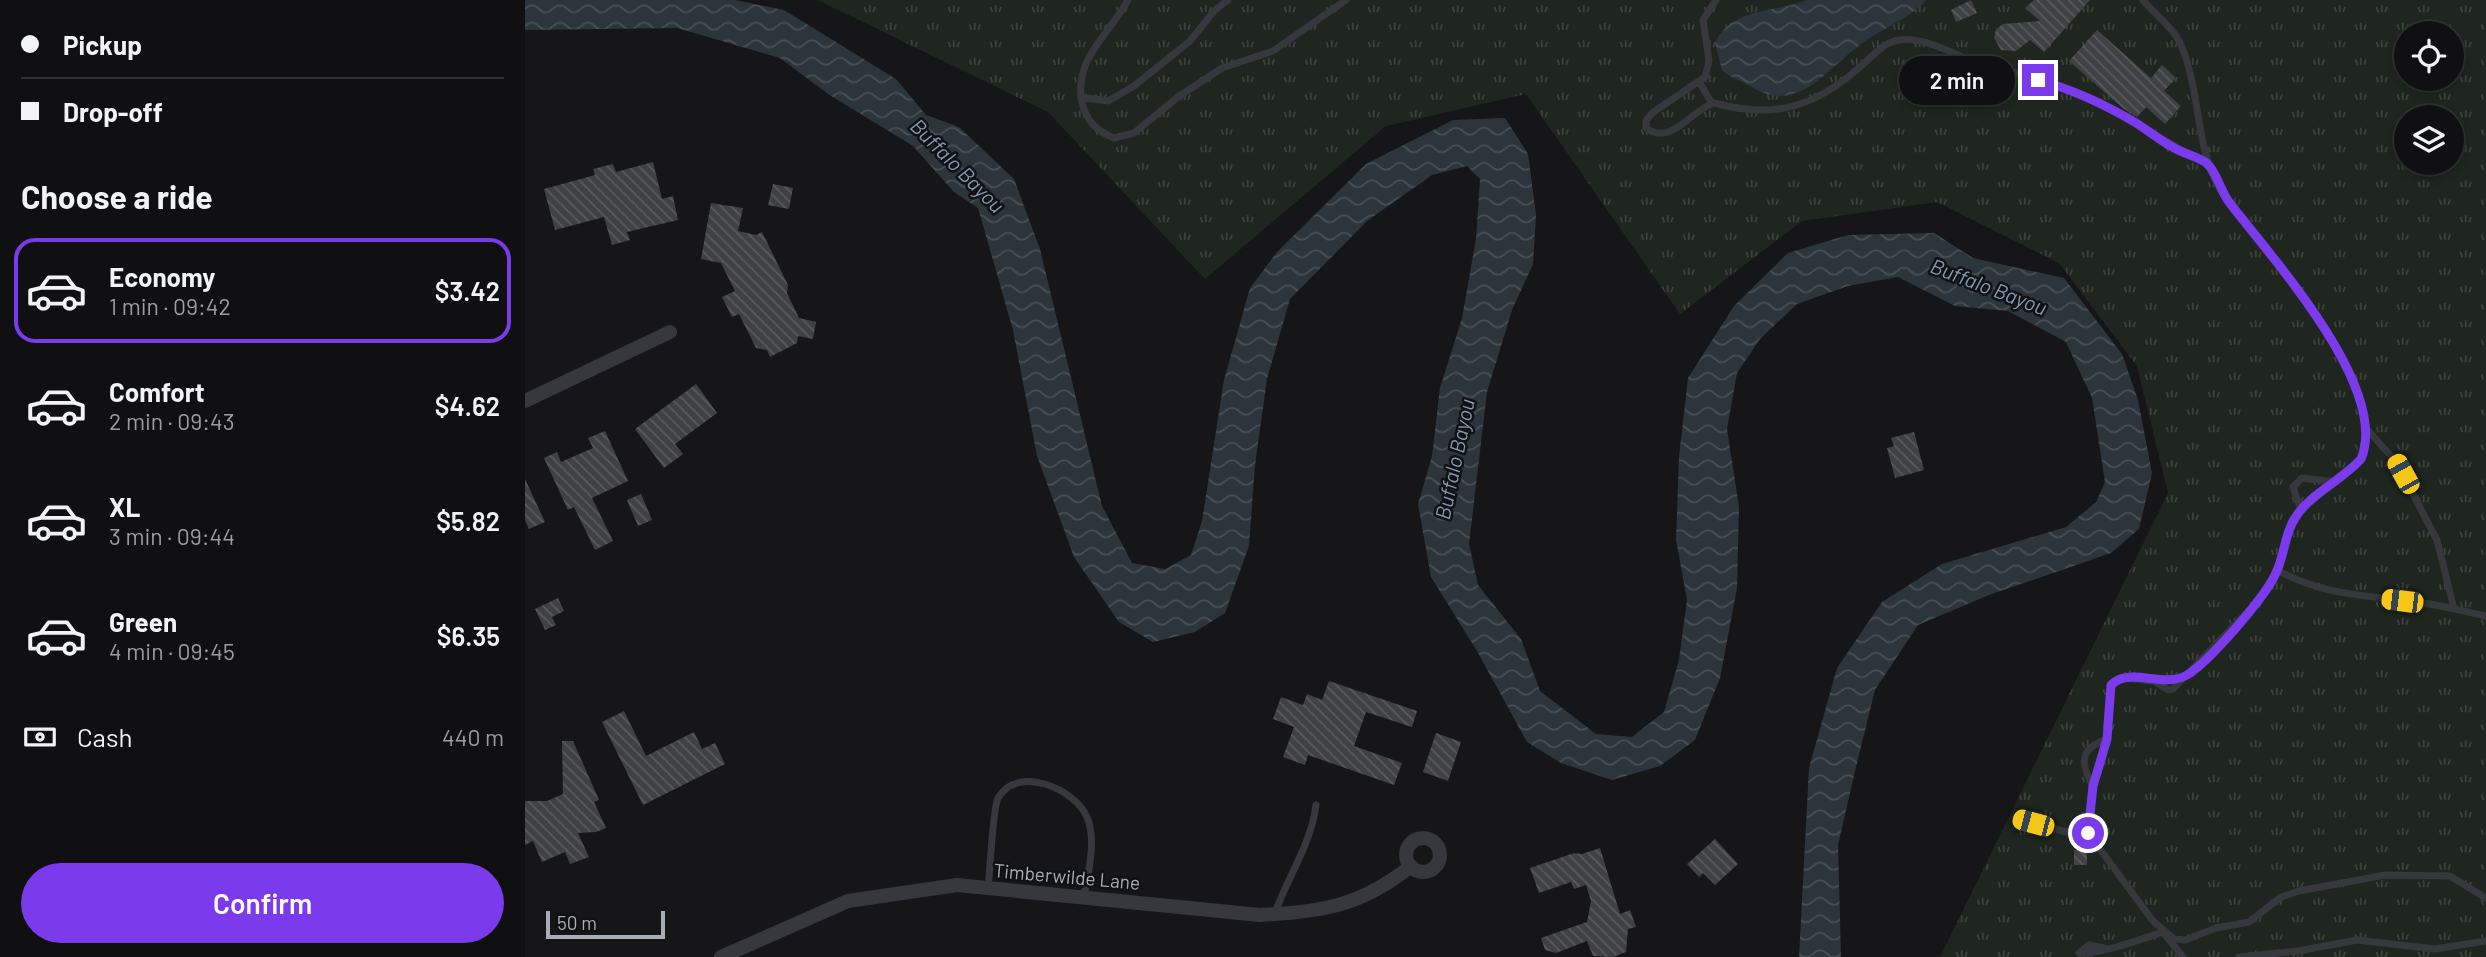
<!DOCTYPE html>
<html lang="en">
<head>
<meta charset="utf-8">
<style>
  :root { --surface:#101012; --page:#1e1e20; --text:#f1f3f6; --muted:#9c9d9f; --line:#303032; --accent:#7c3aed }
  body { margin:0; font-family:Barlow,sans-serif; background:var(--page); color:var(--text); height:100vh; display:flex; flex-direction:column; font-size:26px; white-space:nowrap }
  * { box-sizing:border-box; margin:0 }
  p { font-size:23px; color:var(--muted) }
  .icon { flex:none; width:38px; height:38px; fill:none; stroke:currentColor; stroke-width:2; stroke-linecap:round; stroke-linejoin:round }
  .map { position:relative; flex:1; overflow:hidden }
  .sheet { display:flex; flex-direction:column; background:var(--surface); width:525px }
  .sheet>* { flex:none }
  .top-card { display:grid; align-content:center; height:154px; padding:0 21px; background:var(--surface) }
  .tools { position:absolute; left:1869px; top:21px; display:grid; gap:14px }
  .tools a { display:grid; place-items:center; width:70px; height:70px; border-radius:50%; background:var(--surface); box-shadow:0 4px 10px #0003,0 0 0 2px var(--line); font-size:35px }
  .scale { position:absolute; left:21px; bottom:18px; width:119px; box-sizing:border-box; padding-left:7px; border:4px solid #a8adb8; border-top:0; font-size:19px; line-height:24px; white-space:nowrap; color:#a8adb8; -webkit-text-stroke:5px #111113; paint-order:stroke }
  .end { position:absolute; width:32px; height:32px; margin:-16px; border:9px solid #7c3aed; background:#fff; box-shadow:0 0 0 4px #fff }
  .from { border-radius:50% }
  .bubble { position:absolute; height:49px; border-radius:24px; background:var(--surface); box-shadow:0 4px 10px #0003,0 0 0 2px var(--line); font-size:23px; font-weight:600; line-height:49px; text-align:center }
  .car { position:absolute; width:21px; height:42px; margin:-21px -10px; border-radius:9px; box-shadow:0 0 5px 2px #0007; background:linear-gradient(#f5c518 24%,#345 0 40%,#f5c518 0 76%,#345 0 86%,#f5c518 0) }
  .top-card b { display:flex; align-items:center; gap:24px; height:66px; font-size:26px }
  .top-card b+b { border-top:2px solid var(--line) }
  .top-card i { width:18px; height:18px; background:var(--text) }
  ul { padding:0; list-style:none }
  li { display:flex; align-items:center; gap:21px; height:105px; margin:0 14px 10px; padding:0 7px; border:4px solid transparent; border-radius:21px }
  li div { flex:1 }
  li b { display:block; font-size:26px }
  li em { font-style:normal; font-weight:600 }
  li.active { border-color:var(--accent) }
  li>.icon { width:63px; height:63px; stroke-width:1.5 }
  h2 { padding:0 21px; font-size:32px; line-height:84px }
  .pay { display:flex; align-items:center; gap:18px; height:77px; padding:0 21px; font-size:26px }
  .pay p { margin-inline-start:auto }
  .primary-button { display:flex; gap:14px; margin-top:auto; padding:14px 21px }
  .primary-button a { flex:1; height:80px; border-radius:42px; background:var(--accent); color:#fff; font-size:28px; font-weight:600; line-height:80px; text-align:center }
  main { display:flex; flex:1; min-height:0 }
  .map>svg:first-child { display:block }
  .grass { fill:url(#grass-tufts); fill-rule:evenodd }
  .water { fill:url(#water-waves) }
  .building { fill:url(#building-back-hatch) }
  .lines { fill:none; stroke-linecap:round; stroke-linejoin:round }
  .service { stroke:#37383d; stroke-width:7 }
  .minor { stroke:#37383d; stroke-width:14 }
  .route { stroke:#7c3aed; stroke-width:9 }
  .labels { text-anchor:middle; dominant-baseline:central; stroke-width:5; stroke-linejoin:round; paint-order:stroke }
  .street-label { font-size:19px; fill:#a8adb8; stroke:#111113 }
  .water-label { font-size:21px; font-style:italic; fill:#7f9bb3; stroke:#111113 }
</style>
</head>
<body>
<main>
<section class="sheet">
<div class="top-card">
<b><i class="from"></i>Pickup</b>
<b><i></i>Drop-off</b>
</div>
<h2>Choose a ride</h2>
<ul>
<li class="active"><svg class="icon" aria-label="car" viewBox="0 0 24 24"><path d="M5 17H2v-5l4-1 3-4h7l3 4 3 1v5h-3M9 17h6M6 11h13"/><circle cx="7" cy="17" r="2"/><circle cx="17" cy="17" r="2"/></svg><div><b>Economy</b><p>1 min · 09:42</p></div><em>$3.42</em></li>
<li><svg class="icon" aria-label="car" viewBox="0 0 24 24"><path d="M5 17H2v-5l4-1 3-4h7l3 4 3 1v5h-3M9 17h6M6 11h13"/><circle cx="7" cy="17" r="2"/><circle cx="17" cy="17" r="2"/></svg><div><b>Comfort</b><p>2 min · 09:43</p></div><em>$4.62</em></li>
<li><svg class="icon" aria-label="car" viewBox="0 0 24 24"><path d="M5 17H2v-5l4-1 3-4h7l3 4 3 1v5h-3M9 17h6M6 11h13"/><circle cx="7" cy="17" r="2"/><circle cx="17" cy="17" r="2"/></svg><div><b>XL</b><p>3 min · 09:44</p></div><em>$5.82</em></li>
<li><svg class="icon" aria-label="car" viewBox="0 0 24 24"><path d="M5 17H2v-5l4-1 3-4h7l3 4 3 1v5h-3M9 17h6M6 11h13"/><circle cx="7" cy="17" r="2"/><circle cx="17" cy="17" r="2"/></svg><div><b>Green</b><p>4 min · 09:45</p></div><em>$6.35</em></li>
</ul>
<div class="pay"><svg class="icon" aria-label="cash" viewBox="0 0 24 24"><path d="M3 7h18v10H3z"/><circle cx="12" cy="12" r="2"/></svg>Cash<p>440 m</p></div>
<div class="primary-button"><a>Confirm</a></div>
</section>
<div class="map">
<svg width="1961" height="957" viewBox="0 0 1961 957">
  <defs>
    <pattern id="grass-tufts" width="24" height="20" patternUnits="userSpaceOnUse" patternTransform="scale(1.75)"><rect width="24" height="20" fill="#1e261f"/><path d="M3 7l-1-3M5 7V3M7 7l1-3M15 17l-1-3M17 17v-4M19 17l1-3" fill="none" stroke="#3c433d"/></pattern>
    <pattern id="water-waves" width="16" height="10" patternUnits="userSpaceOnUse" patternTransform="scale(1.75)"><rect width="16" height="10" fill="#2c353c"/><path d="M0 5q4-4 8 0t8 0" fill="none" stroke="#485056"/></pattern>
    <pattern id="building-back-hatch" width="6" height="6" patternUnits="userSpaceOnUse" patternTransform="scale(1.75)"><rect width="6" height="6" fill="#404145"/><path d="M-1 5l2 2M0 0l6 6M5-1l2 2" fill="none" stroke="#595a5e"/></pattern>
  </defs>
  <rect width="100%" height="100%" fill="#161618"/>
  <path class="grass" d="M293 0H1961V957H1415L1643 493 1612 366 1534 263 1412 202 1277 221 1155 314 1001 94 861 126 680 279 523 112ZM1881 33H1927V79H1881ZM1881 117H1927V163H1881Z"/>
  <path class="water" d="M0 0H210L259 10 371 79 401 115 434 127 489 179 515 249 577 506 607 563 640 569 666 555 677 521 699 380 725 288 752 252 841 164 928 120 980 118 1003 154 1011 215 1008 264 987 310 962 392 944 544 953 585 996 639 1015 691 1071 734 1107 737 1139 712 1154 660 1162 600 1151 540 1154 457 1163 378 1209 306 1263 253 1323 235 1409 233 1448 258 1539 278 1597 354 1613 400 1627 473 1614 529 1586 553 1464 595 1393 625 1350 690 1331 767 1313 845 1316 957H1274L1284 768 1312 668 1357 602 1417 564 1541 527 1571 502 1580 482 1567 398 1541 342 1483 311 1430 306 1373 277 1323 286 1272 304 1235 339 1212 373 1202 429 1214 507 1212 588 1195 678 1170 740 1135 766 1087 780 1036 763 1002 742 952 651 906 577 893 504 907 456 915 388 937 318 951 239 955 179 942 166 907 175 842 221 765 299 742 379 730 465 724 546 700 613 670 632 628 642 594 622 549 557 512 456 488 330 453 208 429 192 388 146 303 94 255 58 152 28 0 30Z
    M1282 0H1401C1383 20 1361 26 1339 42 1302 67 1274 117 1225 86 1216 80 1206 79 1197 70L1190 43C1207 6 1251 13 1282 0Z"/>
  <path class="building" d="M1446 0 1452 13 1431 22 1426 10Z
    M1509 0H1565L1519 52 1505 40 1491 51 1476 50 1469 38 1471 29 1478 24 1515 21 1500 8Z
    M1572 30 1626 78 1637 65 1651 78 1639 91 1656 106 1640 124 1621 107 1612 117 1599 109 1544 61Z
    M128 162 137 199 148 196 153 220 102 232 105 240 87 245 79 217 30 230 19 189 70 175 68 169 88 164 91 172Z
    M248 184 268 188 264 209 243 205Z
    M186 203 218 208 213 231 231 235 237 232 263 285 262 293 274 318 291 322 288 339 273 336 272 343 245 357 242 350 231 348 214 314 207 317 197 297 210 291 196 263 176 259Z
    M171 384 192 413 150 444 158 454 139 468 110 429Z
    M80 431 103 481 67 498 88 541 70 550 49 507 43 510 19 458 32 452 36 462 68 448 63 438Z
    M1389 432 1399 470 1370 478 1362 448 1369 446 1366 438Z
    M0 479 20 522 4 529 0 520Z
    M116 494 127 520 113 526 102 500Z
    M33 598 39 611 27 617 31 625 20 630 10 609Z
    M804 681 892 711 887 727 841 712 829 746 877 763 869 785 783 755 780 765 758 757 769 727 748 719 756 697 778 705 782 694 797 700Z
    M99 711 121 756 169 732 177 749 190 743 200 764 118 805 77 722Z
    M911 733 936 742 923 781 898 772Z
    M37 741H48L74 800 69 802 81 828 71 832 53 833 64 857 45 864 40 852 17 862 8 841 0 845V801H22L38 794Z
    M1190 839 1213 864 1190 885 1178 873 1174 877 1162 864Z
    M1075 848 1095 914 1105 910 1111 927 1103 929 1101 952 1088 957 1068 956 1062 941 1031 953 1020 950 1016 938 1062 922 1066 901 1061 885 1049 889 1046 882 1014 893 1005 868 1049 853 1057 854Z
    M1549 850H1562V865H1549Z"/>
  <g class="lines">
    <path class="service" d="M603 0C584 35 548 59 557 103 561 120 573 132 589 138L609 133 653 97 697 68 748 51 821 0
      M1191 0 1178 20 1184 61 1180 77 1127 113 1121 121V128C1147 147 1165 110 1189 103 1248 119 1289 108 1335 67 1347 57 1358 42 1374 40 1398 36 1428 54 1450 62 1478 72 1510 75 1537 87 1561 97 1586 109 1609 122 1634 136 1656 152 1683 163
      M1618 0C1630 15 1649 28 1656 45 1675 89 1670 141 1692 184 1705 209 1727 230 1744 251 1780 296 1860 401 1836 459L1774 512 1765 526 1751 574 1732 602 1648 689 1643 690 1627 680
      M1175 83 1187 104
      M556 97 583 101 609 86 665 41 689 11 703 0
      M1841 428 1871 462 1912 540 1929 609
      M1776 510 1768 487 1777 478 1811 482
      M1752 570C1799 596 1841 595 1892 602 1915 605 1938 611 1961 616
      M1568 786C1555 763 1554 749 1582 739
      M1490 818 1552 835 1563 833 1628 921 1649 939 1660 940 1691 928 1724 922 1756 897 1774 891 1860 875 1925 876 1961 898
      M1563 833 1568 786 1582 739 1586 685 1599 678 1637 682 1659 676
      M463 888C465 871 468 807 473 798 493 764 550 789 562 817 572 840 563 873 559 897
      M750 913C763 876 786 845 791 805
      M1579 948 1564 945 1554 953C1573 955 1617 939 1638 932L1658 957
      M1714 957 1773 951 1832 940 1910 949 1961 941"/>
    <path class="minor" d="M0 401 145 332
      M881 855a17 17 0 1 1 34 0a17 17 0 1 1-34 0Z
      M196 957 323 901 432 885 735 915C797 912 836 906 886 866"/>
  </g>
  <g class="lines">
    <path class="route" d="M1513 80C1546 89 1581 105 1611 123 1624 131 1637 142 1651 149 1660 154 1671 156 1680 162 1690 168 1696 192 1704 202 1745 256 1866 388 1836 459 1817 480 1787 493 1772 515 1759 533 1760 556 1750 575 1739 598 1684 662 1662 675 1638 689 1605 666 1586 685L1582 739 1568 786 1563 833"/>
  </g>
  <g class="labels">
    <g class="street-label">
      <text transform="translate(542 876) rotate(5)">Timberwilde Lane</text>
    </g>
    <g class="water-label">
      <text transform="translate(433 165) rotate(45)">Buffalo Bayou</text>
      <text transform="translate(1464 286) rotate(21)">Buffalo Bayou</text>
      <text transform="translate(929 459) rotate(-78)">Buffalo Bayou</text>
    </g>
  </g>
</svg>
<div class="tools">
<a><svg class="icon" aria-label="locate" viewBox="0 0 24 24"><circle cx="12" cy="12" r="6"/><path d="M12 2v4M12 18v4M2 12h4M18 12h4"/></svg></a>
<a><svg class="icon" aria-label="layers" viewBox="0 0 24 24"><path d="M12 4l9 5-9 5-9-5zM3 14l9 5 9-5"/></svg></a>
</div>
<div class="scale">50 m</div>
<i class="end from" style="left:1563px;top:833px"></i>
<i class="end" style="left:1513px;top:80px"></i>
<div class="bubble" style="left:1374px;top:56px;width:116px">2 min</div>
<i class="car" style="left:1878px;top:474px;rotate:331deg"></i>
<i class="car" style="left:1877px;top:601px;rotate:277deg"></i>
<i class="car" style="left:1508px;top:823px;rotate:285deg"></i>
</div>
</main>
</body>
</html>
